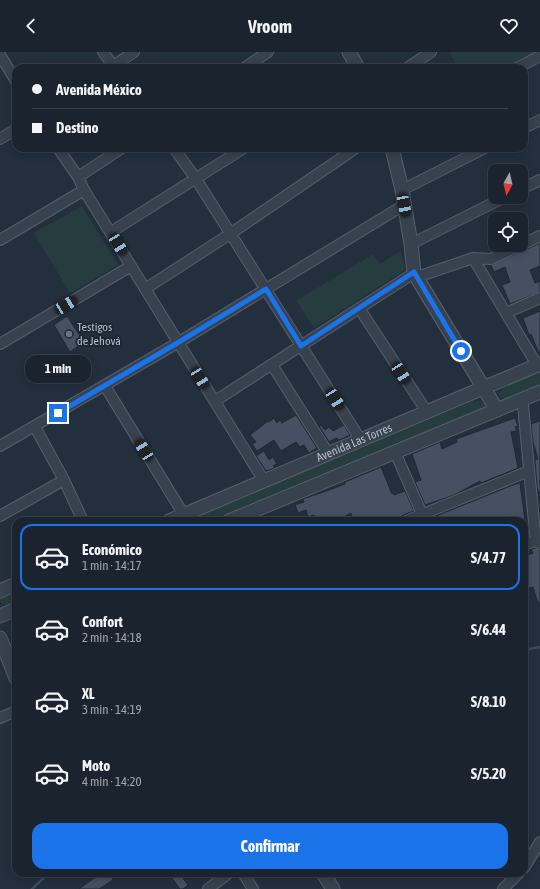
<!DOCTYPE html>
<html lang="es">
<head>
<meta charset="utf-8">
<style>
  :root { --surface:#1b232e; --page:#242b36; --text:#f1f3f6; --muted:#a0a4aa; --line:#39404a; --accent:#1a73e8 }
  body { margin:0; font-family:"Asap Condensed",sans-serif; background:var(--page); color:var(--text); height:100vh; display:flex; flex-direction:column; font-size:15px; white-space:nowrap }
  * { box-sizing:border-box; margin:0 }
  p { font-size:13px; color:var(--muted) }
  .icon { flex:none; width:22px; height:22px; fill:none; stroke:currentColor; stroke-width:2; stroke-linecap:round; stroke-linejoin:round }
  .map { position:relative; flex:1; overflow:hidden }
  .side { position:absolute; left:12px; top:465px; width:516px; height:360px; display:flex; flex-direction:column; background:var(--surface); border-radius:12px; box-shadow:0 2px 10px #0003,0 0 0 1px var(--line) }
  .side>* { flex:none }
  .top-card { position:absolute; left:12px; top:12px; width:516px; height:88px; border-radius:12px; box-shadow:0 2px 10px #0003,0 0 0 1px var(--line); display:grid; align-content:center; height:88px; padding:0 20px; background:var(--surface) }
  .needle { width:26px; rotate:188deg }
  .controls { position:absolute; left:488px; top:112px; display:grid; gap:8px }
  .controls a { display:grid; place-items:center; width:40px; height:40px; border-radius:8px; background:var(--surface); box-shadow:0 2px 10px #0003,0 0 0 1px var(--line); font-size:20px }
  .end { position:absolute; width:18px; height:18px; margin:-9px; border:5px solid #1a73e8; background:#fff; box-shadow:0 0 0 2px #fff }
  .from { border-radius:50% }
  .bubble { position:absolute; height:28px; border-radius:12px; background:var(--surface); box-shadow:0 2px 10px #0003,0 0 0 1px var(--line); font-size:13px; font-weight:700; line-height:28px; text-align:center }
  .car { position:absolute; width:12px; height:24px; margin:-12px -6px; border-radius:5px; box-shadow:0 0 3px 1px #0007; background:linear-gradient(#222 24%,#8ab4d8 0 40%,#222 0 76%,#8ab4d8 0 86%,#222 0) }
  .top-card b { display:flex; align-items:center; gap:14px; height:38px; font-size:15px }
  .top-card b+b { border-top:1px solid var(--line) }
  .top-card i { width:10px; height:10px; background:var(--text) }
  ul { padding:7px 0 0; list-style:none }
  li { display:flex; align-items:center; gap:12px; height:66px; margin:0 8px 6px; padding:0 12px; border:2px solid transparent; border-radius:12px }
  li div { flex:1 }
  li b { display:block; font-size:15px }
  li em { font-style:normal; font-weight:700 }
  li.selected { border-color:var(--accent) }
  li>.icon { width:36px; height:36px; stroke-width:1.5 }
  .action { display:flex; gap:8px; margin-top:auto; padding:8px 20px }
  .action a { flex:1; height:46px; border-radius:12px; background:var(--accent); color:#fff; font-size:16px; font-weight:700; line-height:46px; text-align:center }
  header { display:flex; justify-content:space-between; align-items:center; height:52px; padding:0 20px; background:var(--surface); font-size:18px; font-weight:700 }
  .map>svg:first-child { display:block }
  .green { fill:#263c3f }
  .lines { fill:none; stroke-linecap:round; stroke-linejoin:round }
  .stream { stroke:#394c67; stroke-width:2.5 }
  .building { fill:#455162; stroke:#1f2835 }
  .minor-casing { stroke:#565f6c; stroke-width:12 }
  .tertiary-casing { stroke:#565f6c; stroke-width:15 }
  .minor { stroke:#38414e; stroke-width:10 }
  .tertiary { stroke:#38414e; stroke-width:13 }
  .route { stroke:#1a73e8; stroke-width:5 }
  .worship-dot { fill:#6b7280; stroke:#1d2633; stroke-width:1.5 }
  .labels { text-anchor:middle; dominant-baseline:central; stroke-width:4; stroke-linejoin:round; paint-order:stroke }
  .poi-label { font-size:12px; fill:#b4bcc9; stroke:#1d2633; text-anchor:start }
  .street-label { font-size:12px; fill:#b4bcc9; stroke:#1d2633 }
</style>
</head>
<body>
<header><svg class="icon" aria-label="back" viewBox="0 0 24 24"><path d="M15 5l-7 7 7 7"/></svg>Vroom<svg class="icon" aria-label="heart" viewBox="0 0 24 24"><path d="M12 20l-8-8c-3-5 5-10 8-4 3-6 11-1 8 4z"/></svg></header>
<div class="map">
<svg width="540" height="837" viewBox="0 0 540 837">
  <rect width="100%" height="100%" fill="#242f3e"/>
  <path class="green" d="M449 0H535L504 16H459Z
    M82 154 118 213 70 241 34 181Z
    M401 199 405 218 314 276 296 249 373 202 380 212Z
    M540 318V333L507 347 500 345 498 341 510 331Z
    M480 348 485 352 484 357 212 469H182L470 350Z
    M16 538V549L7 553 1 551 0 545Z"/>
  <g class="lines">
    <path class="stream" d="M524 598 540 595
      M32 837 49 821"/>
  </g>
  <path class="building" d="M540 191V214L530 218 535 231 540 229V240L510 252 502 233 510 230 505 215 494 220 491 213Z
    M540 259V304L531 282 529 283 523 266Z
    M67 264 84 290 70 300 54 273Z
    M296 363 317 396 309 401 304 393 300 395 296 390 281 399 274 388 257 399 252 392 256 390 250 383 268 369 269 370 274 366 277 371 280 368 282 371Z
    M515 366 518 374 515 375 517 379 511 380 518 416 481 431 480 429 454 443 425 453 415 430 421 428 412 402 440 390 442 397 457 390 456 387Z
    M540 369V440L539 441 537 436 535 408 538 407 533 390 531 372Z
    M321 373 325 378 329 375 333 379 344 373 350 383 340 388 336 386 329 390 319 374Z
    M264 399 269 408 273 405 277 412 273 414 275 416 266 419 256 404Z
    M381 415 392 442 393 441 394 443 405 439 414 459 403 463 401 465 400 469H397V466L390 469H353L351 461 337 469H316L314 463 308 465 306 458 298 461 295 453 304 450 303 447 332 437 345 432V430Z
    M520 431 525 469H432L431 466 513 433Z
    M535 496 540 498V550L538 551 533 535 529 536 527 531 524 532V505L533 501 531 497Z
    M101 821H120L112 826 113 828 99 837H79Z
    M179 821 188 833 183 837H180L172 826Z"/>
  <g class="lines">
    <defs>
      <path id="minor" d="M103 0 115 16
        M0 3 16 29
        M110 16 134 0
        M244 16 268 0
        M407 16 431 0
        M517 16 540 4
        M524 76 540 68
        M0 87 16 77
        M58 96 78 125 84 138 264 429
        M174 96 196 127 360 387
        M78 125 122 96
        M521 137 540 128
        M402 138 485 96
        M111 180 244 96
        M0 188 84 138
        M411 192 505 145
        M473 206 537 313
        M417 225 473 206 491 207 540 184
        M145 237 230 182 356 96
        M359 256 427 360
        M506 261 540 246
        M0 292 131 214
        M272 313 328 401
        M105 334 184 463
        M521 348 523 353 535 481 540 492
        M215 349 414 221
        M35 375 64 428 83 469
        M0 394 179 290 404 153
        M395 400 422 462
        M0 464 64 428
        M406 469 529 419
        M524 493 540 487
        M0 666 16 659
        M524 816 540 790
        M243 821 253 837
        M208 837 229 821
        M503 837 519 821"/>
      <g id="tertiary">
        <path d="M349 0 358 16"/>
        <path d="M392 96 402 138 411 192 414 221 497 358"/>
        <path id="s1" d="M169 469 540 312"/>
        <path d="M229 469 540 340"/>
        <path d="M0 539 16 532"/>
        <path d="M0 564 16 557"/>
        <path d="M0 586 16 626"/>
        <path d="M323 821 333 837"/>
      </g>
    </defs>
    <use href="#minor" class="minor-casing"/>
    <use href="#tertiary" class="tertiary-casing"/>
    <use href="#minor" class="minor"/>
    <use href="#tertiary" class="tertiary"/>
  </g>
  <g class="lines">
    <path class="route" d="M58 361 179 290 266 237 301 294 414 220 461 299"/>
  </g>
  <circle class="worship-dot" cx="69" cy="282" r="4"/>
  <g class="labels">
    <g class="poi-label">
      <text x="77" y="275">Testigos<tspan x="77" dy="14">de Jehová</tspan></text>
    </g>
    <g class="street-label">
      <text stroke="none"><textPath href="#s1" startOffset="201">Avenida Las Torres</textPath></text>
    </g>
  </g>
</svg>
<div class="controls">
<a><svg class="needle" viewBox="-14 -14 28 28"><path d="M0-13l5 13h-10z" fill="#e53935"/><path d="M0 13l5-13h-10z" fill="#a0a4aa"/></svg></a>
<a><svg class="icon" aria-label="locate" viewBox="0 0 24 24"><circle cx="12" cy="12" r="6"/><path d="M12 2v4M12 18v4M2 12h4M18 12h4"/></svg></a>
</div>
<i class="end from" style="left:461px;top:299px"></i>
<i class="end" style="left:58px;top:361px"></i>
<div class="bubble" style="left:25px;top:303px;width:66px">1 min</div>
<i class="car" style="left:404px;top:153px;rotate:169deg"></i>
<i class="car" style="left:118px;top:192px;rotate:149deg"></i>
<i class="car" style="left:66px;top:253px;rotate:59deg"></i>
<i class="car" style="left:401px;top:321px;rotate:147deg"></i>
<i class="car" style="left:200px;top:326px;rotate:148deg"></i>
<i class="car" style="left:335px;top:347px;rotate:147deg"></i>
<i class="car" style="left:144px;top:398px;rotate:329deg"></i>
<div class="top-card">
<b><i class="from"></i>Avenida México</b>
<b><i></i>Destino</b>
</div>
<section class="side">
<ul>
<li class="selected"><svg class="icon" aria-label="car" viewBox="0 0 24 24"><path d="M5 17H2v-5l4-1 3-4h7l3 4 3 1v5h-3M9 17h6M6 11h13"/><circle cx="7" cy="17" r="2"/><circle cx="17" cy="17" r="2"/></svg><div><b>Económico</b><p>1 min · 14:17</p></div><em>S/4.77</em></li>
<li><svg class="icon" aria-label="car" viewBox="0 0 24 24"><path d="M5 17H2v-5l4-1 3-4h7l3 4 3 1v5h-3M9 17h6M6 11h13"/><circle cx="7" cy="17" r="2"/><circle cx="17" cy="17" r="2"/></svg><div><b>Confort</b><p>2 min · 14:18</p></div><em>S/6.44</em></li>
<li><svg class="icon" aria-label="car" viewBox="0 0 24 24"><path d="M5 17H2v-5l4-1 3-4h7l3 4 3 1v5h-3M9 17h6M6 11h13"/><circle cx="7" cy="17" r="2"/><circle cx="17" cy="17" r="2"/></svg><div><b>XL</b><p>3 min · 14:19</p></div><em>S/8.10</em></li>
<li><svg class="icon" aria-label="car" viewBox="0 0 24 24"><path d="M5 17H2v-5l4-1 3-4h7l3 4 3 1v5h-3M9 17h6M6 11h13"/><circle cx="7" cy="17" r="2"/><circle cx="17" cy="17" r="2"/></svg><div><b>Moto</b><p>4 min · 14:20</p></div><em>S/5.20</em></li>
</ul>
<div class="action"><a>Confirmar</a></div>
</section>
</div>
</body>
</html>
